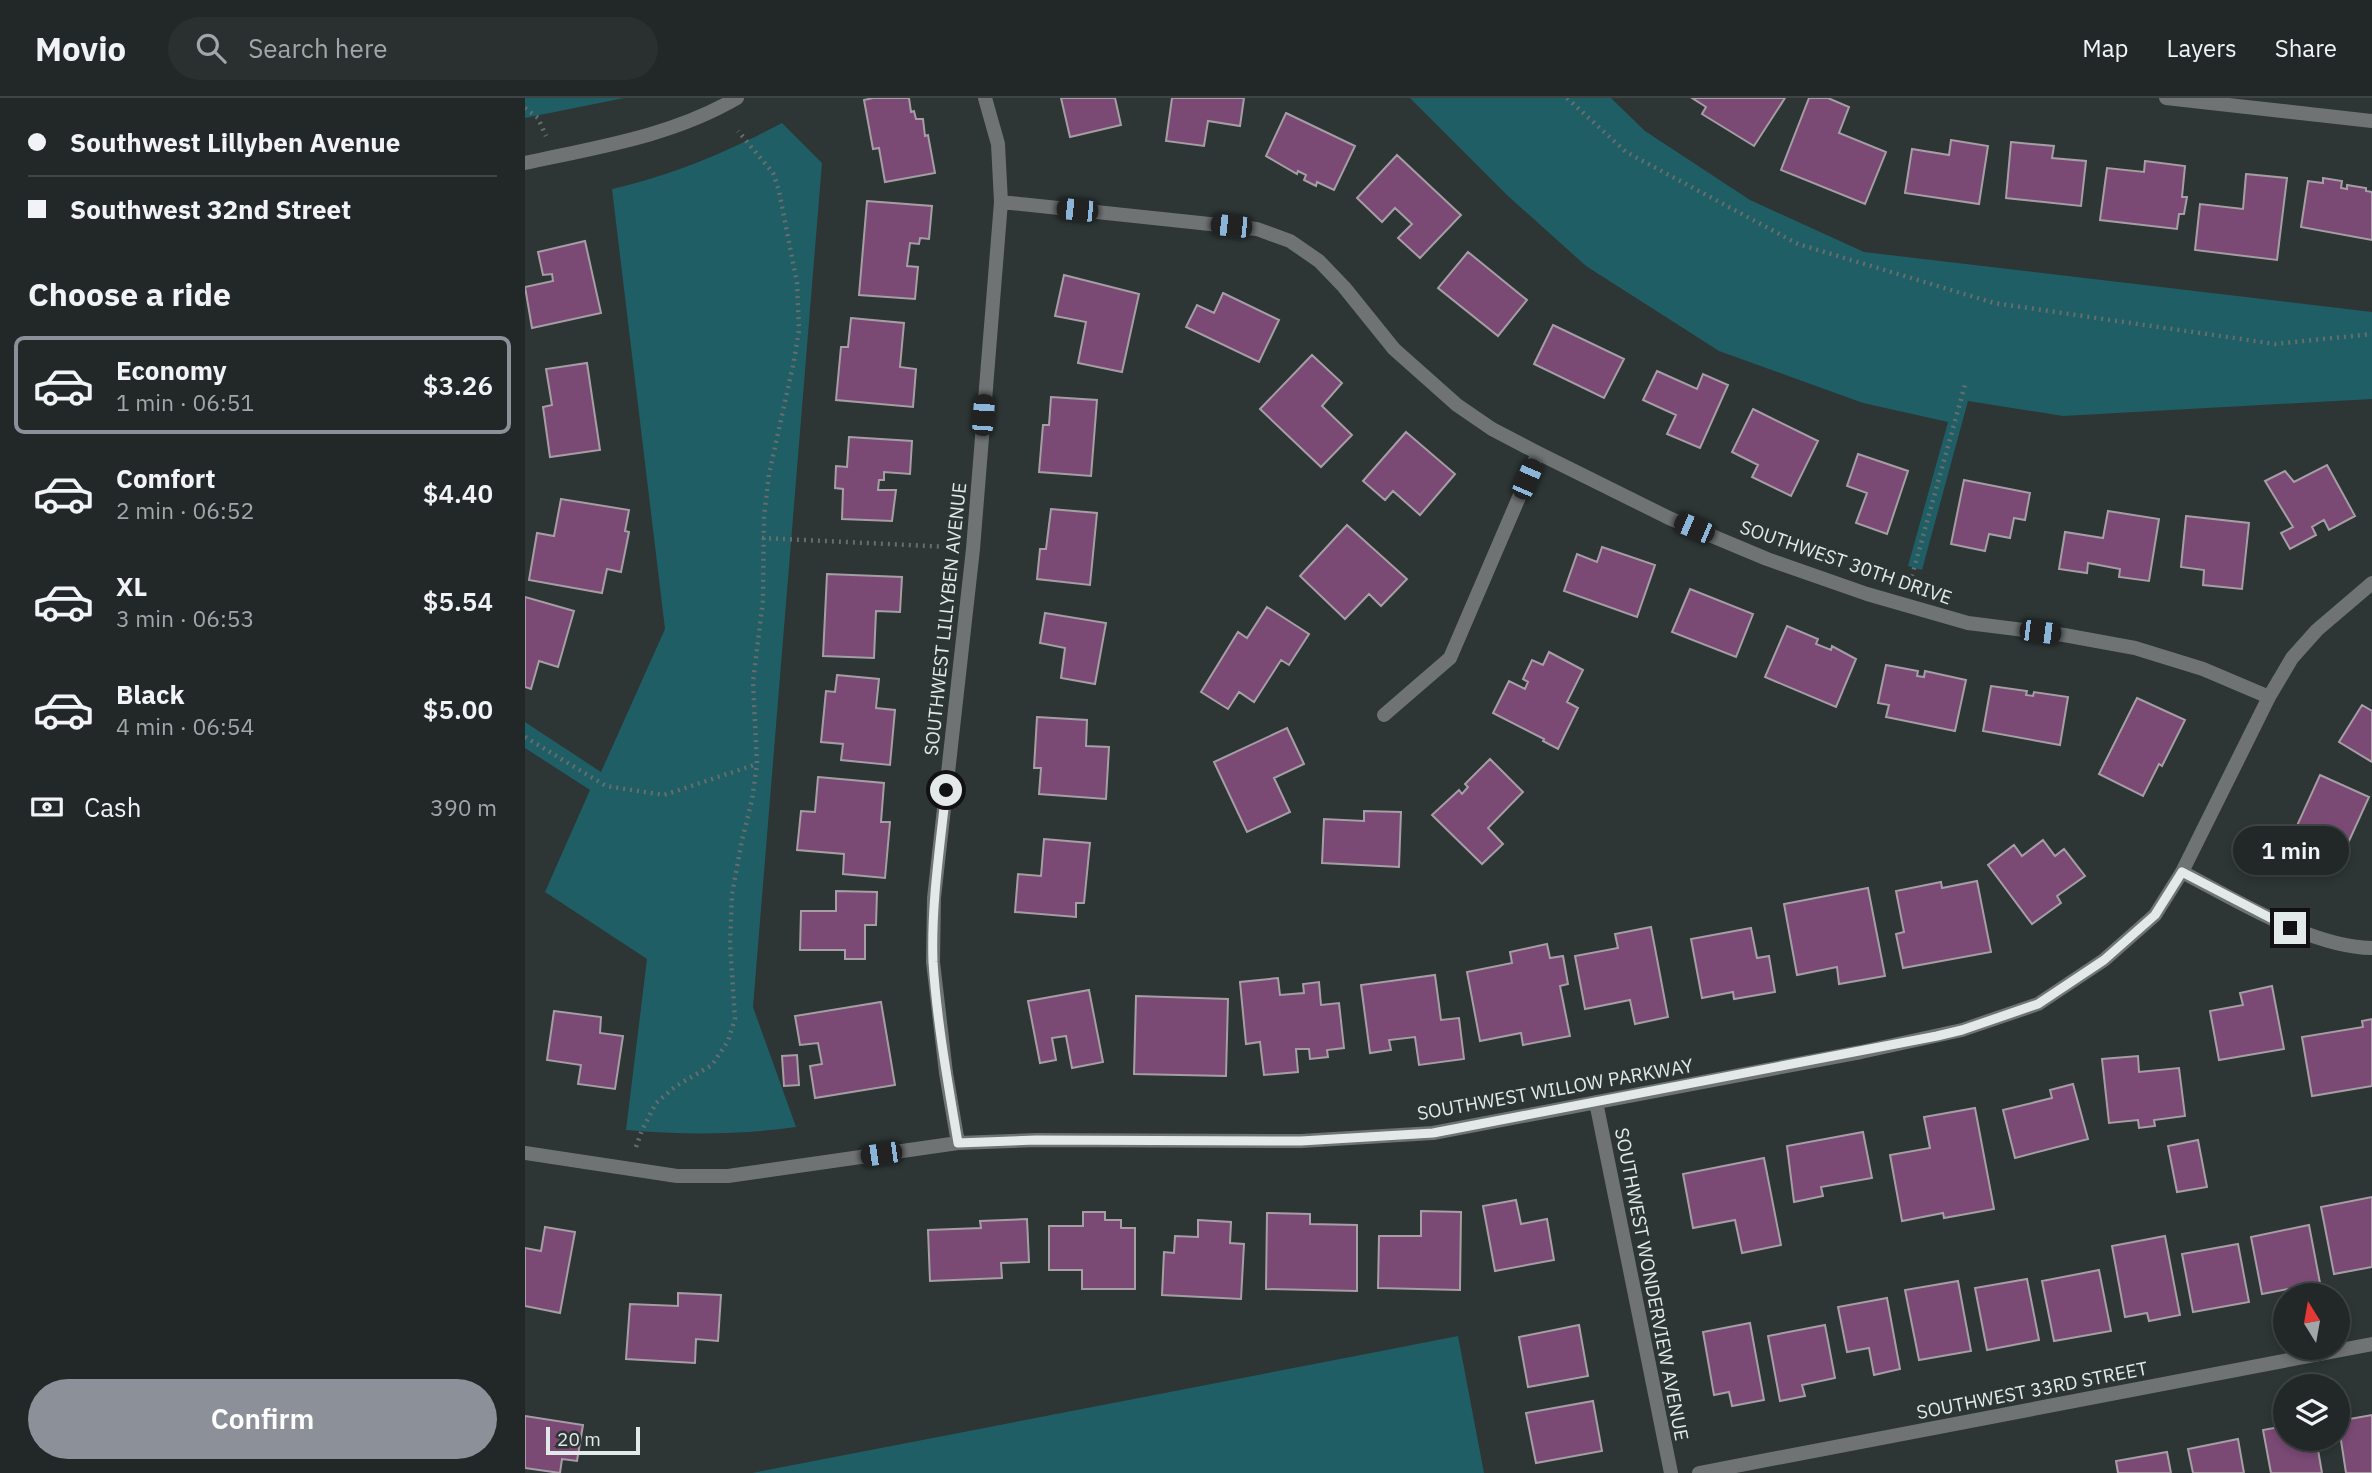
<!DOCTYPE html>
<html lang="en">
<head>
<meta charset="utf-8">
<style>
  :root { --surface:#222828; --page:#2a3030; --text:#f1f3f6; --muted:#a2a6a8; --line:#3f4445; --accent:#8c9099 }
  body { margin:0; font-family:"IBM Plex Sans",sans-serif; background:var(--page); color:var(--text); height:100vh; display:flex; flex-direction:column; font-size:26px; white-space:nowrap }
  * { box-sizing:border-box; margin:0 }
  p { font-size:23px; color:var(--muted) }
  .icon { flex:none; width:38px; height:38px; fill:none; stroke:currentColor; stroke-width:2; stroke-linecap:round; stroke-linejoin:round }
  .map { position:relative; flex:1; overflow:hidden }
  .panel { display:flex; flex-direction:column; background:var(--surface); width:525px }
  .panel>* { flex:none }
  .top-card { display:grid; align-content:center; height:154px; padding:0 28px; background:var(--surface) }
  .needle { width:46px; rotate:349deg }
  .controls { position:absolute; left:1748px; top:1185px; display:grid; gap:14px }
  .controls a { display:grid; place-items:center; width:77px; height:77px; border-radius:50%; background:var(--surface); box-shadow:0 4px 10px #0003,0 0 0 2px var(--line); font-size:35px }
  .scale { position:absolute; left:21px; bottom:18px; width:94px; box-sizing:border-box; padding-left:7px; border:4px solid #e3e8e9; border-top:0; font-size:19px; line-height:24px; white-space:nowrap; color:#e3e8e9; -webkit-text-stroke:5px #2d3535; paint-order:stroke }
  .end { position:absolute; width:32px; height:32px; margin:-16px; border:9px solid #e3e8e9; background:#111; box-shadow:0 0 0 4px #111 }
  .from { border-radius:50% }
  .bubble { position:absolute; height:49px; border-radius:24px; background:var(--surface); box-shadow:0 4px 10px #0003,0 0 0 2px var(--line); font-size:23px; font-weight:600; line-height:49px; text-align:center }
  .car { position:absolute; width:21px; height:42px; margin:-21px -10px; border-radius:9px; box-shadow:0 0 5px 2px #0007; background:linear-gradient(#222 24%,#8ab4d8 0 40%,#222 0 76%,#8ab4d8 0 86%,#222 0) }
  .top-card b { display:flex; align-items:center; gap:24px; height:66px; font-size:26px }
  .top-card b+b { border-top:2px solid var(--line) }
  .top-card i { width:18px; height:18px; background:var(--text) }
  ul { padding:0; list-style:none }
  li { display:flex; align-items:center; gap:21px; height:98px; margin:0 14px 10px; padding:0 14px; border:4px solid transparent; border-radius:10px }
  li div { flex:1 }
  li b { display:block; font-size:26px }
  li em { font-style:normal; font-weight:600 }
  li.current { border-color:var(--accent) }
  li>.icon { width:63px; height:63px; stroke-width:1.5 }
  h2 { padding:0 28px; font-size:32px; line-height:84px }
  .pay { display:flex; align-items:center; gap:18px; height:77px; padding:0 28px; font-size:26px }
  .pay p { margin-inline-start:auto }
  .action { display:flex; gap:14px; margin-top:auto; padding:14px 28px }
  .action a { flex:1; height:80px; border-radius:42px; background:var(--accent); color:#fff; font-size:28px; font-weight:600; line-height:80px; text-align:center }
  header { display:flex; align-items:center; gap:42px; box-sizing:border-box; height:98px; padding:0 35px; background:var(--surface); border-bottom:2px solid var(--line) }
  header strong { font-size:33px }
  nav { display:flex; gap:38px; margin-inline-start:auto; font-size:24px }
  .search { width:490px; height:63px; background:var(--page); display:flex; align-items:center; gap:18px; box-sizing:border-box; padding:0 24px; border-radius:38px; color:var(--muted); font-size:26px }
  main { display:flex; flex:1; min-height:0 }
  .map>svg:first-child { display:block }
  .green { fill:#1f5e65 }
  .building { fill:#7a4a75; stroke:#a59ea4; stroke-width:2 }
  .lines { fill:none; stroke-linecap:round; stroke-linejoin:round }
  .path { stroke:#666d6d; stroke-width:4.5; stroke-dasharray:2 5; stroke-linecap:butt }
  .minor { stroke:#6f7373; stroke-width:14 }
  .route { stroke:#e3e8e9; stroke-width:9 }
  .labels { text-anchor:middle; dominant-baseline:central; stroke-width:7; stroke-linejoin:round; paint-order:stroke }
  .street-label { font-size:19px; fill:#e3e8e9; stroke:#2d3535 }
</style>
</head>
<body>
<header>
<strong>Movio</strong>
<div class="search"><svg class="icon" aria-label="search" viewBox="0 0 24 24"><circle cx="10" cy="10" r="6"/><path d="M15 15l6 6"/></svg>Search here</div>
<nav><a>Map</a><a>Layers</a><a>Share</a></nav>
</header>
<main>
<section class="panel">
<div class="top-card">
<b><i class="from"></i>Southwest Lillyben Avenue</b>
<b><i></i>Southwest 32nd Street</b>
</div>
<h2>Choose a ride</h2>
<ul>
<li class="current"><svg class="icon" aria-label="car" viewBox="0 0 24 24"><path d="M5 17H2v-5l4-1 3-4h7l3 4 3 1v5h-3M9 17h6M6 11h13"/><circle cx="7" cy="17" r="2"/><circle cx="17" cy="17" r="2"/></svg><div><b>Economy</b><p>1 min · 06:51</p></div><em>$3.26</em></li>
<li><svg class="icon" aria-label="car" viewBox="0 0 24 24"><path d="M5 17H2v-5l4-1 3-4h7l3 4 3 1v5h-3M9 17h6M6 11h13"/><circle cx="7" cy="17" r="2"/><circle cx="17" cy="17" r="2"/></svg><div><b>Comfort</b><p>2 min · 06:52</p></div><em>$4.40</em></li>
<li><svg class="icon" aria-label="car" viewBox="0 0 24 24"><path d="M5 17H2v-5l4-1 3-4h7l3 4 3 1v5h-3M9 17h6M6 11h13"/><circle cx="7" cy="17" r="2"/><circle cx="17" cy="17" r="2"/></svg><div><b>XL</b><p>3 min · 06:53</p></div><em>$5.54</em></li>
<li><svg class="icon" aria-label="car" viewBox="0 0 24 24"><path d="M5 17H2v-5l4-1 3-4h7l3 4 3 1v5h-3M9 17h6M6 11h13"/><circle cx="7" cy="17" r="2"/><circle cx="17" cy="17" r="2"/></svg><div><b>Black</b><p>4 min · 06:54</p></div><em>$5.00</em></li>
</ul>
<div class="pay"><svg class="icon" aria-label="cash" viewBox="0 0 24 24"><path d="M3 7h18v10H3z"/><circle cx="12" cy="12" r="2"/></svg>Cash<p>390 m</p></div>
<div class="action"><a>Confirm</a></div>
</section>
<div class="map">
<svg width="1847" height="1375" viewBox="0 0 1847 1375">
  <rect width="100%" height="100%" fill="#2d3535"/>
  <path class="green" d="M0 0H99L0 20Z
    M885 0H1086L1120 33 1225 102 1339 154 1847 214V301L1538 318 1443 303 1397 472 1383 468 1423 324 1338 305 1194 253 1061 168 983 98Z
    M257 25 297 65 228 909 271 1029C214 1037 158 1037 101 1032L122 861 20 794 65 692 0 650V624L76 674 140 531 87 91C151 76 199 55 257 25Z
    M933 1238 959 1375H227L846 1255Z"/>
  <path class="building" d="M348 0H384L386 14 389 13 391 21H398L400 38 403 37 410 75 360 84 354 50 348 51 339 2Z
    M536 0H590L596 27 545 39Z
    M647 0H719L715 28 683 23 679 48 641 43Z
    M1167 0H1260L1229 48 1177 16 1181 9Z
    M1284 0H1303L1324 9 1314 35 1361 54 1340 106 1256 72Z
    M761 15 830 48 809 92 792 84 791 88 779 82 781 77 773 73 772 76 741 58Z
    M1426 42 1463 48 1454 106 1380 95 1387 51 1424 57Z
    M1486 44 1529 48 1527 60 1561 63 1556 108 1481 100Z
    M872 57 936 117 895 160 873 140 887 126 870 110 857 124 832 100Z
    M1620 63 1660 68 1657 99H1662L1659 116H1654L1652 131 1575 122 1582 70 1619 74Z
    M1721 76 1762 80 1752 162 1670 152 1675 106 1718 111Z
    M1798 80 1817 83 1816 90 1822 91V87L1841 90V93L1847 94V142L1776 129 1783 83 1798 85Z
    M342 103 407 108 404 141 395 140 394 146 385 145 382 168 393 169 390 201 334 197Z
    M60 143 76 215 7 230 0 189 28 183 27 176 18 177 13 154Z
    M943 154 1002 202 973 238 913 190Z
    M539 177 614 196 597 274 553 265 561 224 530 218Z
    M698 195 754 222 734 264 661 229 672 207 689 215Z
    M326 220 379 225 375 269 391 271 388 309 311 302 316 249H323Z
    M1028 227 1099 261 1079 300 1009 266Z
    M787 257 817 285 797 308 827 337 796 369 735 311Z
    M62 265 75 352 25 359 18 309 27 307 21 271Z
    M1132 273 1172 291 1178 276 1203 287 1175 350 1142 336 1151 317 1118 302Z
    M526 299 572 302 566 378 514 374 518 327H524Z
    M1228 311 1293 343 1266 398 1227 379 1233 367 1207 354Z
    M881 334 930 376 895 417 868 393 860 402 838 383Z
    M324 339 387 343 385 376 359 374V382H354L353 392H371L367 423 317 421 318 391 310 390 311 368 322 369Z
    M1333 356 1383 373 1362 436 1331 425 1342 395 1322 388Z
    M1802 367 1830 418 1804 432 1799 422 1787 429 1791 437 1765 451 1756 435 1768 429 1740 383 1760 373 1769 384Z
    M1439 382 1505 395 1500 422 1489 420 1485 440 1464 436 1460 453 1426 446Z
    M36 401 104 412 100 433 104 434 96 474 82 471 77 495 4 482 12 435 29 438Z
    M526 411 572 415 565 487 512 481 515 451H521Z
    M1583 413 1634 421 1624 483 1594 479 1595 471 1563 465 1562 475 1534 471 1540 434 1578 440Z
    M1661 418 1724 425 1717 491 1678 487 1679 472 1656 469Z
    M822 427 882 481 856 508 844 496 820 521 775 478Z
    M1077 449 1130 467 1112 519 1039 493 1052 456 1072 464Z
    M302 476 377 479 375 514 351 513 349 560 298 558Z
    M1165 491 1228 516 1211 559 1147 534Z
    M0 499 49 513 33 569 14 563 6 591 0 589Z
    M742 509 784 536 764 567 756 562 729 604 714 594 703 611 676 594 713 534 722 540Z
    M520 515 581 525 570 586 536 580 540 550 515 545Z
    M1262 528 1293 541 1291 546 1306 552 1307 548 1331 561 1311 609 1240 579Z
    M1024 554 1058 572 1042 604 1053 610 1033 651 1018 643 1019 641 968 615 984 583 1000 591 1003 584 998 581 1007 562 1018 567Z
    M1361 567 1393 573 1392 578 1399 579 1400 573 1441 582 1430 633 1361 619 1364 607 1353 605Z
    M312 577 354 581 351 610 370 612 365 667 316 662 318 646 296 644 301 593 310 594Z
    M1466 588 1502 593 1501 597 1508 598 1509 594 1543 599 1535 647 1458 633Z
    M1612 600 1660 622 1637 668 1634 666 1618 698 1574 676Z
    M1837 607 1847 613V664L1814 644Z
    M512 619 562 622 561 648 584 649 581 701 514 696 516 670H509Z
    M762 630 779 666 749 680 765 714 722 734 689 664Z
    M965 661 998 694 963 730 978 746 957 766 907 717 934 692 937 696 943 689 940 686Z
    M1795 677 1844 699 1809 776 1760 754Z
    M293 679 359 685 356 724H365L360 780 318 776 319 756 272 752 276 713 290 714Z
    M839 713 876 714 874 769 797 765 799 721 839 723Z
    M519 741 565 745 559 805H551V819L490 814 493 776 516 778Z
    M1518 742 1530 758 1539 751 1560 778 1532 798 1536 805 1507 826 1463 767 1489 747 1497 758Z
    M1452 783 1466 854 1378 870 1371 836 1379 834 1371 793 1416 784 1417 790Z
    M1343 790 1360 878 1314 886 1312 869 1272 877 1259 806Z
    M311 793 352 794 351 827H340V861H320V852H275L276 813H311Z
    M1126 829 1143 919 1110 926 1105 902 1060 911 1050 858 1093 850 1090 836Z
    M1226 830 1232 860 1244 858 1250 894 1209 901 1208 894 1177 900 1166 841Z
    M1022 846 1025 860 1038 858 1043 886 1035 888 1045 938 998 947 996 935 955 943 942 874 987 865 985 854Z
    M910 877 916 922 934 920 939 961 894 967 890 939 864 942 866 952 845 955 836 887Z
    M753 880 755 897 779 895 778 886 794 884 796 907 814 905 819 950 802 952 803 959 785 961 784 951H771L773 974 739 977 735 944 721 946 715 884Z
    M1747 888 1759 951 1694 962 1685 913 1718 907 1715 895Z
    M564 892 578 964 547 970 541 938 527 940 531 962 515 965 503 903Z
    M611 898 703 901 701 978 609 976Z
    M356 904 370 987 290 1000 285 968 297 966 293 945 275 947 270 918Z
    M29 913 76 919 75 935 98 938 90 991 53 986 56 967 22 962Z
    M1847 921V988L1787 998 1777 939 1838 929 1837 923Z
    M272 957 274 987 259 988 257 958Z
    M1613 958 1614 974 1654 970 1660 1018 1629 1022 1630 1028 1614 1030 1613 1022 1584 1025 1577 961Z
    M1548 986 1563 1041 1490 1060 1478 1012 1527 1000 1525 992Z
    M1450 1010 1469 1111 1419 1120 1418 1115 1377 1123 1365 1057 1405 1050 1399 1019Z
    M1338 1034 1347 1080 1296 1089 1298 1098 1269 1104 1262 1048Z
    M1673 1042 1682 1089 1652 1094 1643 1048Z
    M1239 1060 1256 1147 1217 1155 1210 1122 1168 1130 1158 1076Z
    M1847 1099V1169L1809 1176 1796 1109Z
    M991 1102 996 1126 1022 1121 1029 1162 970 1173 958 1108Z
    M896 1113 936 1114 935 1192 853 1190 854 1138H896Z
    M558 1114H580V1122H596V1130H610V1191H557V1172H524V1128H558Z
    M742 1115 785 1116V1126L832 1127V1193L741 1191Z
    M502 1121 504 1164 476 1165 477 1180 405 1183 403 1132 456 1130 455 1123Z
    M673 1122 706 1124 705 1145 719 1146 716 1201 637 1197 639 1154 649 1155 650 1138 673 1139Z
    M1784 1127 1795 1185 1737 1196 1726 1139Z
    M20 1129 50 1134 35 1215 0 1208V1150L16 1153Z
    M1640 1138 1655 1217 1624 1223 1622 1215 1600 1219 1587 1148Z
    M1713 1146 1724 1204 1668 1214 1657 1156Z
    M1574 1172 1586 1233 1529 1243 1517 1183Z
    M1502 1181 1514 1242 1462 1252 1450 1190Z
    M1433 1183 1446 1253 1394 1262 1380 1192Z
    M153 1195 196 1197 193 1243 171 1241 170 1265 101 1261 105 1206 153 1208Z
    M1362 1200 1375 1271 1349 1277 1344 1250 1322 1254 1313 1209Z
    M1225 1225 1239 1302 1207 1308 1204 1294 1189 1297 1178 1234Z
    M1054 1227 1063 1278 1003 1289 994 1239Z
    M1300 1227 1310 1280 1277 1287 1280 1298 1255 1303 1243 1238Z
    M1068 1303 1077 1353 1011 1365 1001 1315Z
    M1847 1317V1375H1821L1813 1323Z
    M0 1318 58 1327 52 1363 37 1361 35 1375 0 1370Z
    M1760 1328V1340H1791L1797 1375H1746L1738 1332Z
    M1713 1341 1719 1375H1668L1663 1351Z
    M1642 1354 1646 1375H1593L1591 1363Z"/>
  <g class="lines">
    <path class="path" d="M1042 0 1101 54 1273 146 1469 205 1750 246 1847 236
      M0 10 13 20 21 38
      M237 440 425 449
      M1385 485 1440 287
      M0 639 81 688 139 697 232 666
      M111 1049 117 1032 131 1005 151 988 187 967 203 943 210 921 205 846 207 796 217 742 227 702 232 666 228 584 238 502 239 419 244 376 269 263 274 232 272 185 254 93 248 75 213 33"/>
    <path class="minor" d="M1641 0 1847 23
      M0 65C73 49 147 38 212 0
      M476 104 732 131 765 143 794 163 819 189 869 251 932 307 967 331 1013 355 1144 420 1242 461 1342 496 1443 525 1539 537 1610 550 1678 571 1744 599
      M859 617 925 560 1013 355
      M1657 774C1711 802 1786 849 1847 850
      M1071 1004 1146 1375
      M433 1045 421 975 408 864 409 800 448 451 476 104 473 46 460 0
      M0 1055 152 1078H203L433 1045 511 1042 776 1043 908 1035 1336 954 1437 932 1513 906 1579 862 1630 817 1657 774 1744 599 1767 560 1792 532 1847 485
      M1174 1375 1847 1246"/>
  </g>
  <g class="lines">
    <path class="route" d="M421 692C415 749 406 807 408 864 412 925 423 985 433 1045L511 1042 776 1043 908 1035 1412 938 1437 932 1513 906 1579 862 1630 817 1657 774 1765 830"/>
  </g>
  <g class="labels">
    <g class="street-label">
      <text transform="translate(1321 464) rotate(19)">SOUTHWEST 30TH DRIVE</text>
      <text transform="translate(420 521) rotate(-84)">SOUTHWEST LILLYBEN AVENUE</text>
      <text transform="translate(1030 991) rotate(-10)">SOUTHWEST WILLOW PARKWAY</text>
      <text transform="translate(1127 1186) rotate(79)">SOUTHWEST WONDERVIEW AVENUE</text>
      <text transform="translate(1507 1292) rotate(-11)">SOUTHWEST 33RD STREET</text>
    </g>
  </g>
</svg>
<div class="controls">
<a><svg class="needle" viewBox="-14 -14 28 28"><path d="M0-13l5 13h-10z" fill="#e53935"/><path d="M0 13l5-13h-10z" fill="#a2a6a8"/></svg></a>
<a><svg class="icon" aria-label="layers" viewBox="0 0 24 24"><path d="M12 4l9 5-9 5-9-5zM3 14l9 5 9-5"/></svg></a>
</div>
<div class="scale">20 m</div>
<i class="end from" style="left:421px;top:692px"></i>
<i class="end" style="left:1765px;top:830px"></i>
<div class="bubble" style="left:1708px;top:728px;width:116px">1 min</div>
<i class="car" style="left:552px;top:112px;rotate:276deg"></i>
<i class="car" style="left:706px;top:128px;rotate:276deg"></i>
<i class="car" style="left:458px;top:317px;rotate:4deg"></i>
<i class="car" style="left:1002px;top:381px;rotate:23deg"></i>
<i class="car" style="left:1169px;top:430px;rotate:293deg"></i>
<i class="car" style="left:1515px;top:534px;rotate:97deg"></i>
<i class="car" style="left:356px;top:1056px;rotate:262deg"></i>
</div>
</main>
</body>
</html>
